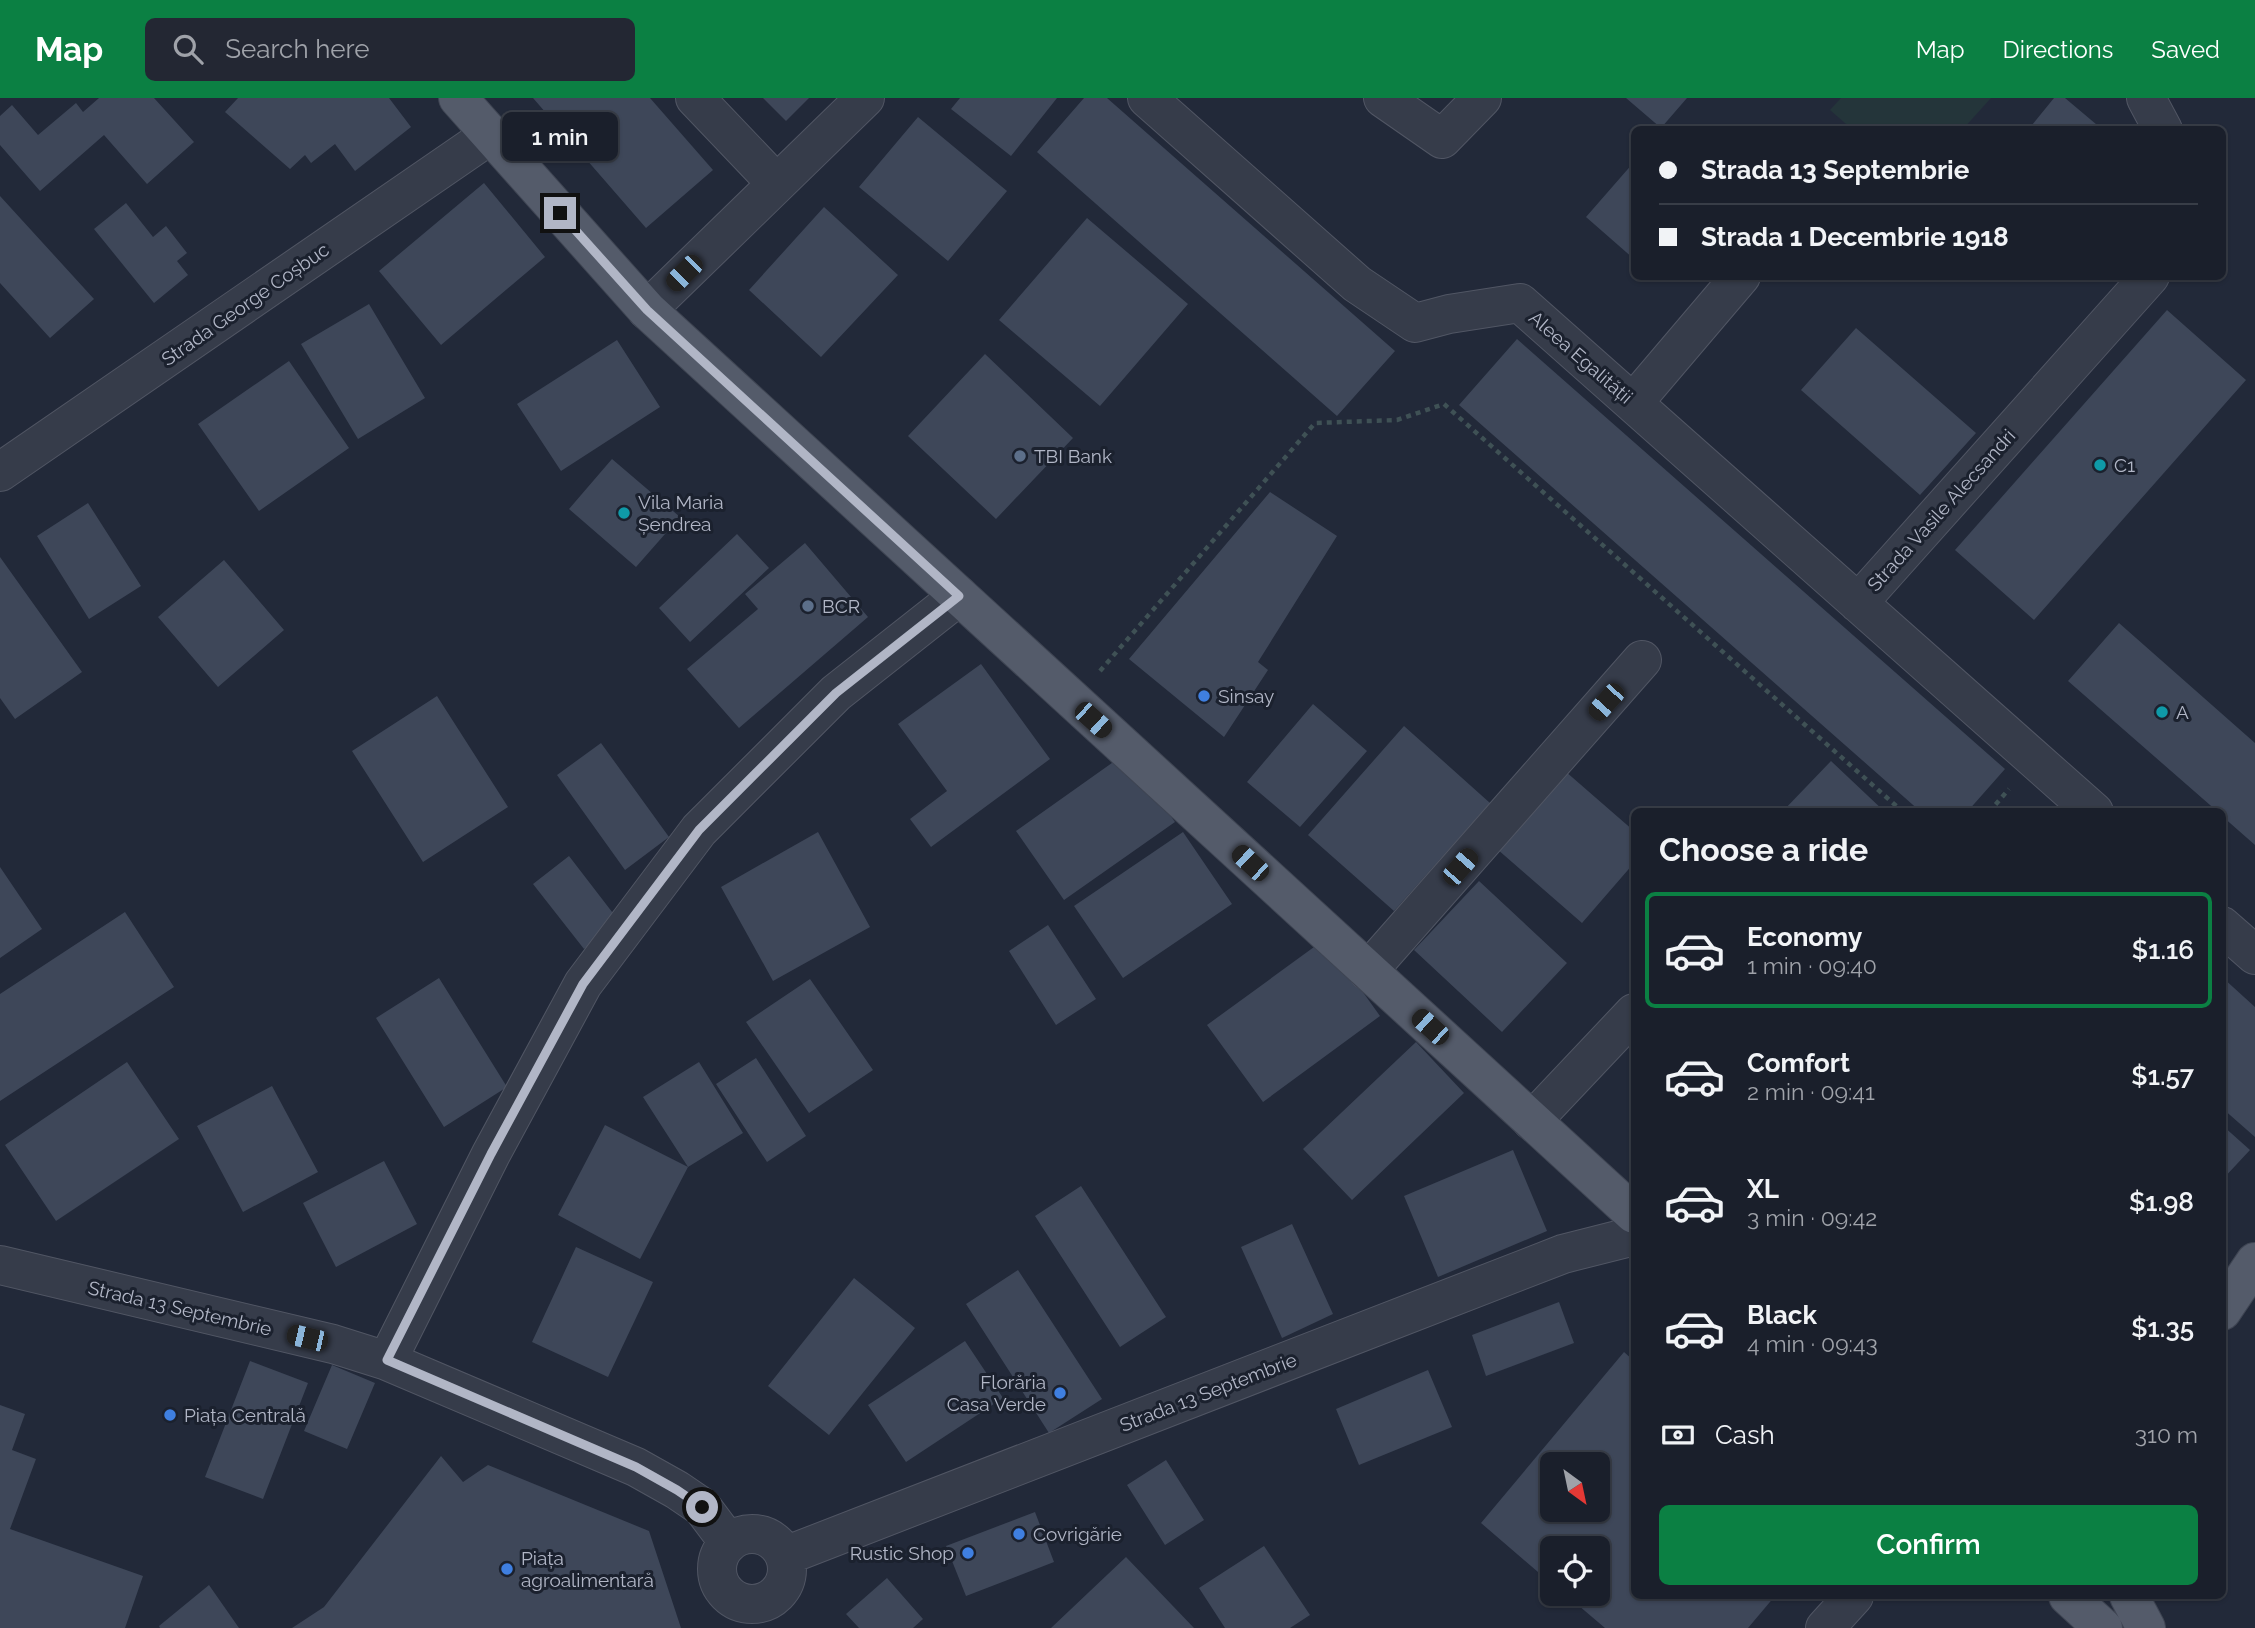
<!DOCTYPE html>
<html lang="en">
<head>
<meta charset="utf-8">
<style>
  :root { --surface:#1a1f2b; --page:#232733; --text:#f1f3f6; --muted:#9fa2a9; --line:#383d47; --accent:#0b8043 }
  body { margin:0; font-family:Raleway,sans-serif; background:var(--page); color:var(--text); height:100vh; display:flex; flex-direction:column; font-size:26px; white-space:nowrap }
  * { box-sizing:border-box; margin:0 }
  p { font-size:23px; color:var(--muted) }
  .icon { flex:none; width:38px; height:38px; fill:none; stroke:currentColor; stroke-width:2; stroke-linecap:round; stroke-linejoin:round }
  .map { position:relative; flex:1; overflow:hidden }
  .drawer { position:absolute; left:1631px; top:710px; width:595px; height:791px; display:flex; flex-direction:column; background:var(--surface); border-radius:10px; box-shadow:0 2px 5px #0004,0 0 0 2px var(--line) }
  .drawer>* { flex:none }
  .hud { position:absolute; left:1631px; top:28px; width:595px; height:154px; border-radius:10px; box-shadow:0 2px 5px #0004,0 0 0 2px var(--line); display:grid; align-content:center; height:154px; padding:0 28px; background:var(--surface) }
  .needle { width:46px; rotate:147deg }
  .buttons { position:absolute; left:1540px; top:1354px; display:grid; gap:14px }
  .buttons a { display:grid; place-items:center; width:70px; height:70px; border-radius:10px; background:var(--surface); box-shadow:0 2px 5px #0004,0 0 0 2px var(--line); font-size:35px }
  .end { position:absolute; width:32px; height:32px; margin:-16px; border:9px solid #b1b6c6; background:#111; box-shadow:0 0 0 4px #111 }
  .from { border-radius:50% }
  .bubble { position:absolute; height:49px; border-radius:10px; background:var(--surface); box-shadow:0 2px 5px #0004,0 0 0 2px var(--line); font-size:23px; font-weight:600; line-height:49px; text-align:center }
  .car { position:absolute; width:21px; height:42px; margin:-21px -10px; border-radius:9px; box-shadow:0 0 5px 2px #0007; background:linear-gradient(#222 24%,#8ab4d8 0 40%,#222 0 76%,#8ab4d8 0 86%,#222 0) }
  .hud b { display:flex; align-items:center; gap:24px; height:66px; font-size:26px }
  .hud b+b { border-top:2px solid var(--line) }
  .hud i { width:18px; height:18px; background:var(--text) }
  ul { padding:0; list-style:none }
  li { display:flex; align-items:center; gap:21px; height:116px; margin:0 14px 10px; padding:0 14px; border:4px solid transparent; border-radius:10px }
  li div { flex:1 }
  li b { display:block; font-size:26px }
  li em { font-style:normal; font-weight:600 }
  li.selected { border-color:var(--accent) }
  li>.icon { width:63px; height:63px; stroke-width:1.5 }
  h2 { padding:0 28px; font-size:32px; line-height:84px }
  .pay { display:flex; align-items:center; gap:18px; height:77px; padding:0 28px; font-size:26px }
  .pay p { margin-inline-start:auto }
  .primary-button { display:flex; gap:14px; margin-top:auto; padding:14px 28px }
  .primary-button a { flex:1; height:80px; border-radius:10px; background:var(--accent); color:#fff; font-size:28px; font-weight:600; line-height:80px; text-align:center }
  header { display:flex; align-items:center; gap:42px; box-sizing:border-box; height:98px; padding:0 35px; background:var(--accent); color:#fff }
  header strong { font-size:33px }
  nav { display:flex; gap:38px; margin-inline-start:auto; font-size:24px }
  .search { width:490px; height:63px; background:var(--page); display:flex; align-items:center; gap:18px; box-sizing:border-box; padding:0 24px; border-radius:10px; color:var(--muted); font-size:26px }
  .map>svg:first-child { display:block }
  .green { fill:#24353a }
  .building { fill:#3e4759; fill-rule:evenodd }
  .lines { fill:none; stroke-linecap:round; stroke-linejoin:round }
  .minor-casing { stroke:#515664; stroke-width:40 }
  .major-casing { stroke:#3f4553; stroke-width:40 }
  .path { stroke:#3f5155; stroke-width:4.5; stroke-dasharray:5 5; stroke-linecap:butt }
  .minor { stroke:#363c4a; stroke-width:38 }
  .major { stroke:#545b6a; stroke-width:38 }
  .route { stroke:#b1b6c6; stroke-width:9 }
  .service-dot { fill:#5c6f8a; stroke:#1b212e; stroke-width:2.5 }
  .culture-dot { fill:#0f9aa8; stroke:#1b212e; stroke-width:2.5 }
  .shop-dot { fill:#3f7fe0; stroke:#1b212e; stroke-width:2.5 }
  .labels { text-anchor:middle; dominant-baseline:central; stroke-width:6; stroke-linejoin:round; paint-order:stroke }
  .street-label { font-size:19px; fill:#b1b6c6; stroke:#1b212e }
  .poi-label { font-size:19px; fill:#b1b6c6; stroke:#1b212e; text-anchor:start }
</style>
</head>
<body>
<header>
<strong>Map</strong>
<div class="search"><svg class="icon" aria-label="search" viewBox="0 0 24 24"><circle cx="10" cy="10" r="6"/><path d="M15 15l6 6"/></svg>Search here</div>
<nav><a>Map</a><a>Directions</a><a>Saved</a></nav>
</header>
<div class="map">
<svg width="2255" height="1530" viewBox="0 0 2255 1530">
  <rect width="100%" height="100%" fill="#222939"/>
  <path class="green" d="M1841 0H1991L1963 31 1853 32 1830 12Z"/>
  <path class="building" d="M99 0H154L194 44 147 86 104 37 40 93 0 47V18L12 7 38 37 76 5 83 14Z
    M238 0H389L411 29 355 73 335 46 311 65 305 57 290 71 225 14Z
    M533 0H650L713 72 646 130Z
    M763 0H809L786 23Z
    M960 0H1057L1011 58 951 11Z
    M1084 0H1107L1395 253 1337 318 1037 54Z
    M1626 0H1687L1661 30Z
    M2054 0H2065L2103 32H2028Z
    M918 19 1007 93 948 163 859 89Z
    M1634 64V161L1586 119Z
    M484 85 545 159 441 247 379 173Z
    M0 98 94 201 50 240 0 185Z
    M126 105 153 139 166 128 187 155 177 163 188 177 154 205 94 131Z
    M824 109 898 177 821 259 749 192Z
    M1087 120 1188 206 1100 308 999 222Z
    M369 206 425 300 358 341 301 246Z
    M2167 212 2246 282 2034 522 1955 452Z
    M1856 230 1976 335 1920 397 1801 292Z
    M1517 241 2005 671 1967 714H1921L1459 307Z
    M617 242 660 309 561 373 517 306Z
    M985 256 1073 340 996 421 908 338Z
    M289 263 349 350 259 413 198 326Z
    M612 361 680 419 636 469 569 411Z
    M1270 394 1337 438 1258 564 1268 572 1224 639 1129 561Z
    M88 405 141 488 89 521 37 438Z
    M737 436 769 470 690 544 659 510Z
    M805 445 868 519 739 630 687 571 758 511 745 496Z
    M0 459 82 574 15 621 0 600Z
    M224 462 284 532 218 589 158 519Z
    M2119 525 2255 645V747L2222 718V714H2218L2068 583Z
    M981 566 1050 661 931 749 910 721 947 693 898 626Z
    M437 598 508 709 423 764 352 653Z
    M1313 606 1367 653 1300 729 1247 684Z
    M1404 628 1490 705 1394 813 1308 737Z
    M601 645 669 739 625 772 557 677Z
    M1126 655 1175 724 1064 802 1016 733Z
    M1831 663 1885 714H1782Z
    M1565 673 1634 733V765L1582 825 1497 751Z
    M818 734 870 829 773 883 721 789Z
    M1183 734 1232 806 1123 880 1074 808Z
    M569 758 619 823 584 851 533 786Z
    M0 769 42 831 0 860Z
    M1479 783 1567 865 1502 934 1414 852Z
    M125 814 174 889 0 1003V896Z
    M1048 827 1096 901 1056 927 1009 853Z
    M1325 841 1380 918 1263 1004 1207 927Z
    M2222 879 2255 909V1039L2222 1010Z
    M439 880 507 989 444 1029 376 920Z
    M810 881 873 972 809 1015 746 924Z
    M1416 944 1464 995 1352 1102 1303 1051Z
    M756 960 806 1038 767 1064 716 986Z
    M127 964 179 1041 56 1123 5 1047Z
    M699 964 743 1035 688 1069 643 999Z
    M272 988 318 1074 243 1114 197 1028Z
    M605 1027 688 1069 640 1161 558 1117Z
    M2222 1027 2250 1052 2222 1082Z
    M1513 1052 1547 1133 1438 1179 1404 1098Z
    M384 1063 417 1126 336 1169 303 1105Z
    M1081 1088 1166 1219 1120 1249 1035 1118Z
    M1292 1126 1333 1216 1282 1240 1241 1149Z
    M576 1149 653 1184 608 1279 532 1244Z
    M1018 1172 1102 1301 1049 1335 966 1206Z
    M854 1180 915 1230 829 1337 768 1288Z
    M1559 1204 1574 1245 1486 1278 1472 1237Z
    M965 1243 1003 1300 906 1364 868 1307Z
    M1624 1254 1634 1263V1498H1775L1748 1530H1605L1565 1496H1598V1451H1552V1486L1481 1425ZM1552 1367H1598V1412H1552Z
    M250 1263 308 1285 263 1401 205 1379Z
    M332 1267 375 1285 347 1351 304 1333Z
    M1428 1272 1452 1329 1359 1367 1336 1311Z
    M0 1307 25 1316 12 1352 36 1361 10 1431 143 1478 125 1530H0Z
    M441 1358 463 1384 488 1367 649 1433 681 1530H292L324 1509Z
    M1166 1362 1204 1422 1165 1447 1127 1387Z
    M1035 1414 1054 1464 966 1498 946 1448Z
    M1264 1448 1310 1517 1290 1530H1225L1199 1490Z
    M1126 1459 1194 1530H1051Z
    M887 1480 923 1521 913 1530H859L846 1516Z
    M209 1487 239 1530H160L159 1528Z"/>
  <g class="lines">
    <defs>
      <path id="minor" d="M695 0 776 85
        M1147 0 1357 186 1415 225 1449 216 1520 205 2094 714
        M1383 0 1442 41 1482 0
        M2146 0 2163 32
        M647 212 865 0
        M1633 305 1741 178
        M0 374 490 37
        M1858 505 2150 178
        M2222 828 2255 857
        M1368 873 1642 562
        M1532 1023 1634 915
        M0 1167 333 1246 387 1263 636 1369 677 1392 702 1409 729 1445
        M387 1263 491 1056 583 886 699 732 836 595 959 498
        M717 1471a35 35 0 1 1 70 0a35 35 0 1 1-70 0Z
        M785 1458 1563 1156 1634 1138
        M1825 1530 1854 1498"/>
      <path id="major" d="M458 0 647 212 1634 1116
        M2222 1213 2255 1164
        M2068 1498 2103 1530
        M2129 1498 2146 1530"/>
    </defs>
    <use href="#minor" class="minor-casing"/>
    <use href="#major" class="major-casing"/>
    <path class="path" d="M1100 573 1315 325 1397 322 1444 306 1903 714
      M1989 714 2009 691"/>
    <use href="#minor" class="minor"/>
    <use href="#major" class="major"/>
  </g>
  <g class="lines">
    <path class="route" d="M560 115 647 212 959 498 836 595 699 732 583 886 491 1056 387 1262 636 1369 677 1392 702 1409"/>
  </g>
  <g class="service-dot">
    <circle cx="1020" cy="358" r="7"/>
    <circle cx="808" cy="508" r="7"/>
  </g>
  <g class="culture-dot">
    <circle cx="2100" cy="367" r="7"/>
    <circle cx="624" cy="415" r="7"/>
    <circle cx="2162" cy="614" r="7"/>
  </g>
  <g class="shop-dot">
    <circle cx="1204" cy="598" r="7"/>
    <circle cx="1060" cy="1295" r="7"/>
    <circle cx="170" cy="1317" r="7"/>
    <circle cx="1019" cy="1436" r="7"/>
    <circle cx="968" cy="1455" r="7"/>
    <circle cx="507" cy="1471" r="7"/>
  </g>
  <g class="labels">
    <g class="street-label">
      <text transform="translate(245 206) rotate(-35)">Strada George Coșbuc</text>
      <text transform="translate(1581 259) rotate(41)">Aleea Egalității</text>
      <text transform="translate(1941 412) rotate(-48)">Strada Vasile Alecsandri</text>
      <text transform="translate(180 1210) rotate(13)">Strada 13 Septembrie</text>
      <text transform="translate(1208 1294) rotate(-21)">Strada 13 Septembrie</text>
    </g>
    <g class="poi-label">
      <text x="1034" y="358">TBI Bank</text>
      <text x="2114" y="367">C1</text>
      <text x="638" y="404">Vila Maria<tspan x="638" dy="22">Șendrea</tspan></text>
      <text x="822" y="508">BCR</text>
      <text x="1218" y="598">Sinsay</text>
      <text x="2176" y="614">A</text>
      <text x="1046" y="1284" text-anchor="end">Florăria<tspan x="1046" dy="22">Casa Verde</tspan></text>
      <text x="184" y="1317">Piața Centrală</text>
      <text x="1033" y="1436">Covrigărie</text>
      <text x="954" y="1455" text-anchor="end">Rustic Shop</text>
      <text x="521" y="1460">Piața<tspan x="521" dy="22">agroalimentară</tspan></text>
    </g>
  </g>
</svg>
<div class="buttons">
<a><svg class="needle" viewBox="-14 -14 28 28"><path d="M0-13l5 13h-10z" fill="#e53935"/><path d="M0 13l5-13h-10z" fill="#9fa2a9"/></svg></a>
<a><svg class="icon" aria-label="locate" viewBox="0 0 24 24"><circle cx="12" cy="12" r="6"/><path d="M12 2v4M12 18v4M2 12h4M18 12h4"/></svg></a>
</div>
<i class="end from" style="left:702px;top:1409px"></i>
<i class="end" style="left:560px;top:115px"></i>
<div class="bubble" style="left:502px;top:14px;width:116px">1 min</div>
<i class="car" style="left:684px;top:175px;rotate:225deg"></i>
<i class="car" style="left:1606px;top:604px;rotate:222deg"></i>
<i class="car" style="left:1093px;top:622px;rotate:132deg"></i>
<i class="car" style="left:1250px;top:765px;rotate:313deg"></i>
<i class="car" style="left:1460px;top:769px;rotate:41deg"></i>
<i class="car" style="left:1430px;top:929px;rotate:312deg"></i>
<i class="car" style="left:307px;top:1240px;rotate:283deg"></i>
<div class="hud">
<b><i class="from"></i>Strada 13 Septembrie</b>
<b><i></i>Strada 1 Decembrie 1918</b>
</div>
<section class="drawer">
<h2>Choose a ride</h2>
<ul>
<li class="selected"><svg class="icon" aria-label="car" viewBox="0 0 24 24"><path d="M5 17H2v-5l4-1 3-4h7l3 4 3 1v5h-3M9 17h6M6 11h13"/><circle cx="7" cy="17" r="2"/><circle cx="17" cy="17" r="2"/></svg><div><b>Economy</b><p>1 min · 09:40</p></div><em>$1.16</em></li>
<li><svg class="icon" aria-label="car" viewBox="0 0 24 24"><path d="M5 17H2v-5l4-1 3-4h7l3 4 3 1v5h-3M9 17h6M6 11h13"/><circle cx="7" cy="17" r="2"/><circle cx="17" cy="17" r="2"/></svg><div><b>Comfort</b><p>2 min · 09:41</p></div><em>$1.57</em></li>
<li><svg class="icon" aria-label="car" viewBox="0 0 24 24"><path d="M5 17H2v-5l4-1 3-4h7l3 4 3 1v5h-3M9 17h6M6 11h13"/><circle cx="7" cy="17" r="2"/><circle cx="17" cy="17" r="2"/></svg><div><b>XL</b><p>3 min · 09:42</p></div><em>$1.98</em></li>
<li><svg class="icon" aria-label="car" viewBox="0 0 24 24"><path d="M5 17H2v-5l4-1 3-4h7l3 4 3 1v5h-3M9 17h6M6 11h13"/><circle cx="7" cy="17" r="2"/><circle cx="17" cy="17" r="2"/></svg><div><b>Black</b><p>4 min · 09:43</p></div><em>$1.35</em></li>
</ul>
<div class="pay"><svg class="icon" aria-label="cash" viewBox="0 0 24 24"><path d="M3 7h18v10H3z"/><circle cx="12" cy="12" r="2"/></svg>Cash<p>310 m</p></div>
<div class="primary-button"><a>Confirm</a></div>
</section>
</div>
</body>
</html>
